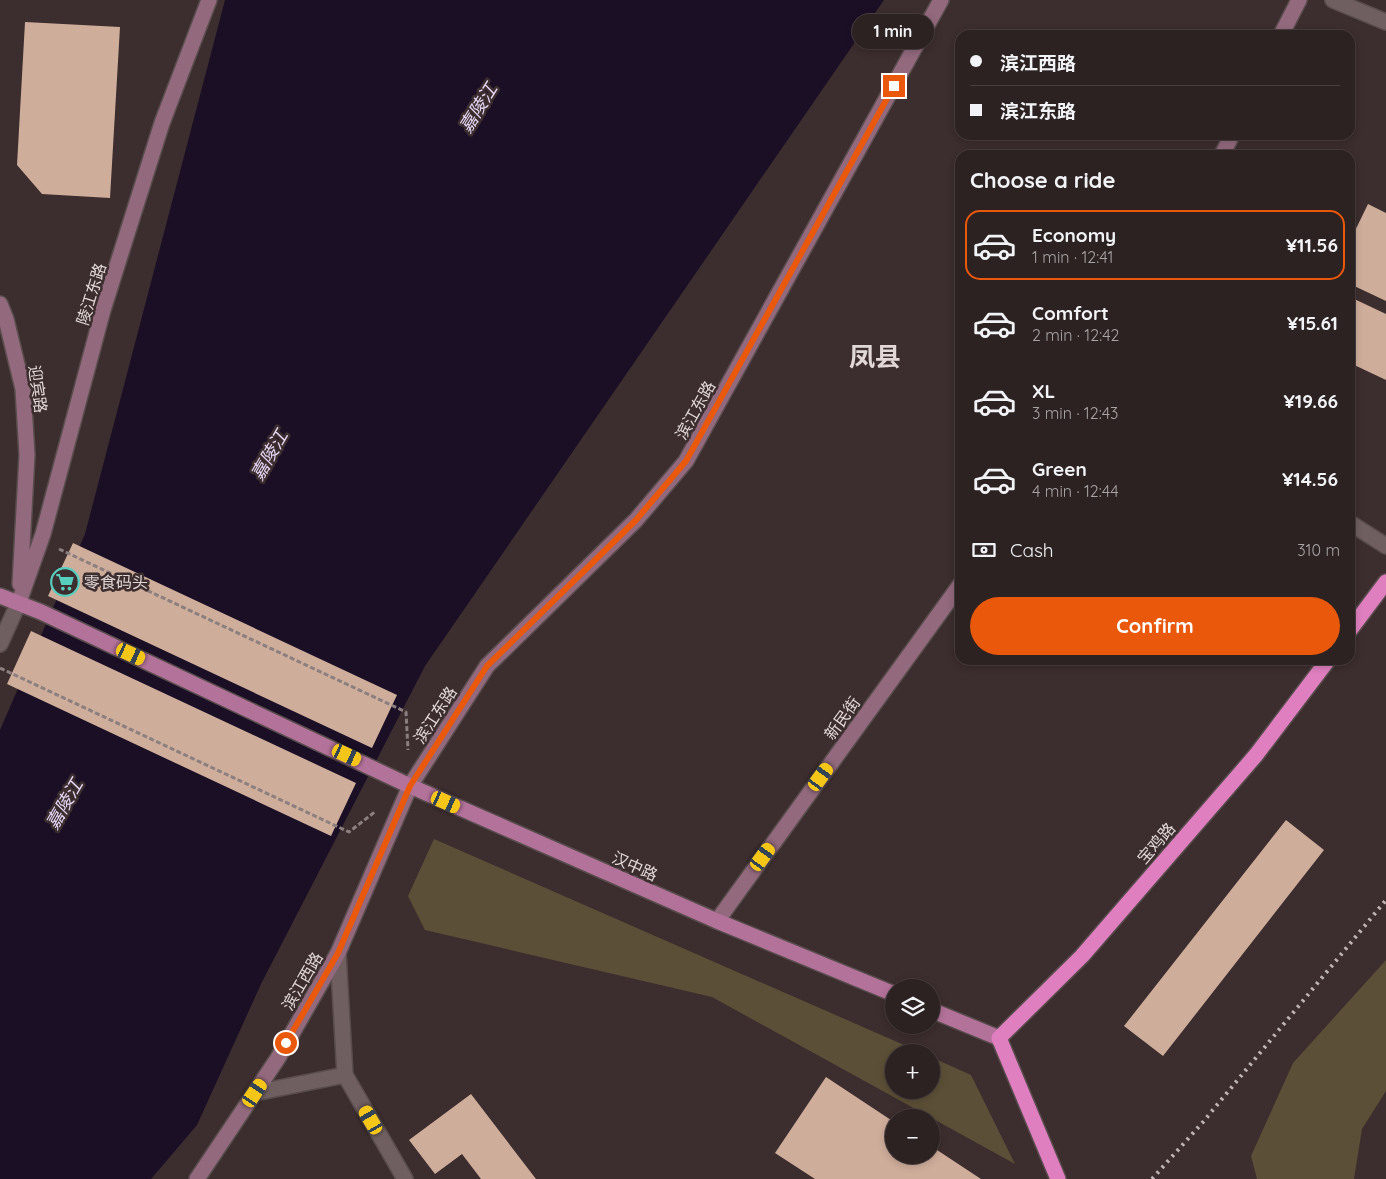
<!DOCTYPE html>
<html lang="en">
<head>
<meta charset="utf-8">
<style>
  :root { --surface:#2d2222; --page:#352a2a; --text:#f1f3f6; --muted:#a7a4a5; --line:#483f40; --accent:#ea580c }
  body { margin:0; font-family:Quicksand,"Noto Sans SC",sans-serif; background:var(--page); color:var(--text); height:100vh; display:flex; flex-direction:column; font-size:19px; white-space:nowrap }
  * { box-sizing:border-box; margin:0 }
  p { font-size:16px; color:var(--muted) }
  .icon { flex:none; width:28px; height:28px; fill:none; stroke:currentColor; stroke-width:2; stroke-linecap:round; stroke-linejoin:round }
  .map { position:relative; flex:1; overflow:hidden }
  .side { position:absolute; left:955px; top:150px; width:400px; height:515px; display:flex; flex-direction:column; background:var(--surface); border-radius:15px; box-shadow:0 2px 8px #0003,0 0 0 1px var(--line) }
  .side>* { flex:none }
  .banner { position:absolute; left:955px; top:30px; width:400px; height:110px; border-radius:15px; box-shadow:0 2px 8px #0003,0 0 0 1px var(--line); display:grid; align-content:center; height:110px; padding:0 15px; background:var(--surface) }
  .controls { position:absolute; left:885px; top:979px; display:grid; gap:10px }
  .controls a { display:grid; place-items:center; width:55px; height:55px; border-radius:50%; background:var(--surface); box-shadow:0 2px 8px #0003,0 0 0 1px var(--line); font-size:25px }
  .end { position:absolute; width:22px; height:22px; margin:-11px; border:6px solid #ea580c; background:#fff; box-shadow:0 0 0 2px #fff }
  .from { border-radius:50% }
  .bubble { position:absolute; height:35px; border-radius:18px; background:var(--surface); box-shadow:0 2px 8px #0003,0 0 0 1px var(--line); font-size:16px; font-weight:700; line-height:35px; text-align:center }
  .car { position:absolute; width:15px; height:30px; margin:-15px -8px; border-radius:6px; box-shadow:0 0 4px 1px #0007; background:linear-gradient(#f5c518 24%,#345 0 40%,#f5c518 0 76%,#345 0 86%,#f5c518 0) }
  .banner b { display:flex; align-items:center; gap:18px; height:48px; font-size:19px }
  .banner b+b { border-top:1px solid var(--line) }
  .banner i { width:12px; height:12px; background:var(--text) }
  ul { padding:0; list-style:none }
  li { display:flex; align-items:center; gap:15px; height:70px; margin:0 10px 8px; padding:0 5px; border:2px solid transparent; border-radius:15px }
  li div { flex:1 }
  li b { display:block; font-size:19px }
  li em { font-style:normal; font-weight:700 }
  li.on { border-color:var(--accent) }
  li>.icon { width:45px; height:45px; stroke-width:1.5 }
  h2 { padding:0 15px; font-size:22px; line-height:60px }
  .pay { display:flex; align-items:center; gap:12px; height:55px; padding:0 15px; font-size:19px }
  .pay p { margin-inline-start:auto }
  .action { display:flex; gap:10px; margin-top:auto; padding:10px 15px }
  .action a { flex:1; height:58px; border-radius:30px; background:var(--accent); color:#fff; font-size:20px; font-weight:700; line-height:58px; text-align:center }
  .map>svg:first-child { display:block }
  .green { fill:#5c4f37 }
  .water { fill:#1b0f26 }
  .building { fill:#cfad9b }
  .lines { fill:none; stroke-linecap:round; stroke-linejoin:round }
  .street-casing { stroke:#584c4c; stroke-width:18 }
  .secondary-casing { stroke:#584c4c; stroke-width:18 }
  .primary-casing { stroke:#584c4c; stroke-width:18 }
  .highway-casing { stroke:#584c4c; stroke-width:18 }
  .path { stroke:#8b7f7f; stroke-width:3; stroke-dasharray:5 2.5; stroke-linecap:butt }
  .street { stroke:#705f60; stroke-width:15 }
  .secondary { stroke:#92697d; stroke-width:15 }
  .primary { stroke:#b3729a; stroke-width:15 }
  .highway { stroke:#e07fc0; stroke-width:15 }
  .rail { stroke:#c0b5b6; stroke-width:4; stroke-dasharray:2.5 5; stroke-linecap:butt }
  .route { stroke:#ea580c; stroke-width:6 }
  .labels { text-anchor:middle; dominant-baseline:central; stroke-width:5; stroke-linejoin:round; paint-order:stroke }
  .street-label { font-size:16px; fill:#e2d8d8; stroke:#3c2d2e }
  .poi-label { font-size:16px; fill:#e2d8d8; stroke:#3c2d2e; text-anchor:start }
  .water-label { font-size:18px; font-style:italic; fill:#e8d9f9; stroke:#3c2d2e }
  .town-label { font-size:26px; font-weight:bold; fill:#e2d8d8; stroke:#3c2d2e }
</style>
</head>
<body>
<div class="map">
<svg width="1386" height="1179" viewBox="0 0 1386 1179">
  <rect width="100%" height="100%" fill="#3c2d2e"/>
  <path class="green" d="M434 839 920 1052H894V1090H931V1057L971 1075 1015 1164 712 997 425 930 408 896Z
    M1386 960V1091L1362 1129 1354 1179H1257L1251 1156 1293 1063Z"/>
  <path class="water" d="M225 0H884L425 666 261 984 197 1125 151 1179H0V730L85 534Z"/>
  <path class="building" d="M25 22 120 27 110 198 42 194 17 165Z
    M1368 204 1386 213V301L1350 284V241Z
    M1350 297 1386 314V380L1350 363Z
    M73 543 397 695 372 748 48 596Z
    M31 631 356 783 331 836 7 684Z
    M1286 820 1324 850 1163 1056 1124 1026Z
    M826 1077 894 1122V1155H931V1146L981 1179H815L775 1153Z
    M471 1094 536 1179H481L462 1154 435 1174 409 1140Z"/>
  <g class="lines">
    <defs>
      <path id="street" d="M1333 0 1386 22
        M1350 523 1386 546
        M0 644 19 602
        M345 1075 405 1179
        M255 1093 345 1075 338 953"/>
      <path id="secondary" d="M1281 35 1299 0
        M1222 155 1232 135
        M0 304 6 319 23 389 27 455 20 584
        M19 602 43 534 103 310 162 123 209 0
        M717 921 960 585
        M197 1179 278 1058 338 953 410 786 487 666 636 520 686 461 941 0"/>
      <path id="primary" d="M0 596 41 612 410 786 717 921 894 994
        M931 1010 999 1038"/>
      <path id="highway" d="M1350 630 1386 582
        M1058 1179 999 1038 1082 956 1256 755 1328 660"/>
    </defs>
    <use href="#street" class="street-casing"/>
    <use href="#secondary" class="secondary-casing"/>
    <use href="#primary" class="primary-casing"/>
    <use href="#highway" class="highway-casing"/>
    <path class="path" d="M59 549 406 712 408 750
      M0 668 349 832 376 811"/>
    <use href="#street" class="street"/>
    <use href="#secondary" class="secondary"/>
    <use href="#primary" class="primary"/>
    <use href="#highway" class="highway"/>
    <path class="rail" d="M1152 1179 1203 1122 1386 900"/>
  </g>
  <g class="lines">
    <path class="route" d="M286 1043 338 953 410 786 487 666 636 520 686 461 894 86"/>
  </g>
  <defs>
    <symbol id="supermarket-ring" viewBox="-11 -11 22 22"><circle r="9.5" fill="#3c2d2e" stroke="#58cebf" stroke-width="1.5"/><path d="M-6-5.5h2.5l.6 2H6L4.5 2H-2.5L-4.4-4H-6ZM-1.5 3.2a1.3 1.3 0 1 0 .1 0ZM3 3.2a1.3 1.3 0 1 0 .1 0Z" fill="#58cebf"/></symbol>
  </defs>
  <g fill-rule="evenodd">
    <use href="#supermarket-ring" x="49" y="566" width="32" height="32"/>
  </g>
  <g class="labels">
    <g class="street-label">
      <text transform="translate(91 294) rotate(-73)">陵江东路</text>
      <text transform="translate(38 389) rotate(82)">迎宾路</text>
      <text transform="translate(695 410) rotate(-61)">滨江东路</text>
      <text transform="translate(435 715) rotate(-57)">滨江东路</text>
      <text transform="translate(842 718) rotate(-54)">新民街</text>
      <text transform="translate(1156 843) rotate(-49)">宝鸡路</text>
      <text transform="translate(635 866) rotate(24)">汉中路</text>
      <text transform="translate(302 981) rotate(-60)">滨江西路</text>
    </g>
    <g class="poi-label">
      <text x="84" y="582">零食码头</text>
    </g>
    <g class="water-label">
      <text transform="translate(478 108) rotate(-58)">嘉陵江</text>
      <text transform="translate(269 455) rotate(-60)">嘉陵江</text>
      <text transform="translate(64 804) rotate(-60)">嘉陵江</text>
    </g>
    <g class="town-label">
      <text x="875" y="356">凤县</text>
    </g>
  </g>
</svg>
<div class="controls">
<a><svg class="icon" aria-label="layers" viewBox="0 0 24 24"><path d="M12 4l9 5-9 5-9-5zM3 14l9 5 9-5"/></svg></a>
<a>+</a>
<a>−</a>
</div>
<i class="end from" style="left:286px;top:1043px"></i>
<i class="end" style="left:894px;top:86px"></i>
<div class="bubble" style="left:852px;top:14px;width:82px">1 min</div>
<i class="car" style="left:131px;top:654px;rotate:115deg"></i>
<i class="car" style="left:347px;top:755px;rotate:115deg"></i>
<i class="car" style="left:821px;top:777px;rotate:36deg"></i>
<i class="car" style="left:446px;top:802px;rotate:114deg"></i>
<i class="car" style="left:763px;top:857px;rotate:36deg"></i>
<i class="car" style="left:255px;top:1093px;rotate:34deg"></i>
<i class="car" style="left:371px;top:1120px;rotate:330deg"></i>
<div class="banner">
<b><i class="from"></i>滨江西路</b>
<b><i></i>滨江东路</b>
</div>
<section class="side">
<h2>Choose a ride</h2>
<ul>
<li class="on"><svg class="icon" aria-label="car" viewBox="0 0 24 24"><path d="M5 17H2v-5l4-1 3-4h7l3 4 3 1v5h-3M9 17h6M6 11h13"/><circle cx="7" cy="17" r="2"/><circle cx="17" cy="17" r="2"/></svg><div><b>Economy</b><p>1 min · 12:41</p></div><em>¥11.56</em></li>
<li><svg class="icon" aria-label="car" viewBox="0 0 24 24"><path d="M5 17H2v-5l4-1 3-4h7l3 4 3 1v5h-3M9 17h6M6 11h13"/><circle cx="7" cy="17" r="2"/><circle cx="17" cy="17" r="2"/></svg><div><b>Comfort</b><p>2 min · 12:42</p></div><em>¥15.61</em></li>
<li><svg class="icon" aria-label="car" viewBox="0 0 24 24"><path d="M5 17H2v-5l4-1 3-4h7l3 4 3 1v5h-3M9 17h6M6 11h13"/><circle cx="7" cy="17" r="2"/><circle cx="17" cy="17" r="2"/></svg><div><b>XL</b><p>3 min · 12:43</p></div><em>¥19.66</em></li>
<li><svg class="icon" aria-label="car" viewBox="0 0 24 24"><path d="M5 17H2v-5l4-1 3-4h7l3 4 3 1v5h-3M9 17h6M6 11h13"/><circle cx="7" cy="17" r="2"/><circle cx="17" cy="17" r="2"/></svg><div><b>Green</b><p>4 min · 12:44</p></div><em>¥14.56</em></li>
</ul>
<div class="pay"><svg class="icon" aria-label="cash" viewBox="0 0 24 24"><path d="M3 7h18v10H3z"/><circle cx="12" cy="12" r="2"/></svg>Cash<p>310 m</p></div>
<div class="action"><a>Confirm</a></div>
</section>
</div>
</body>
</html>
